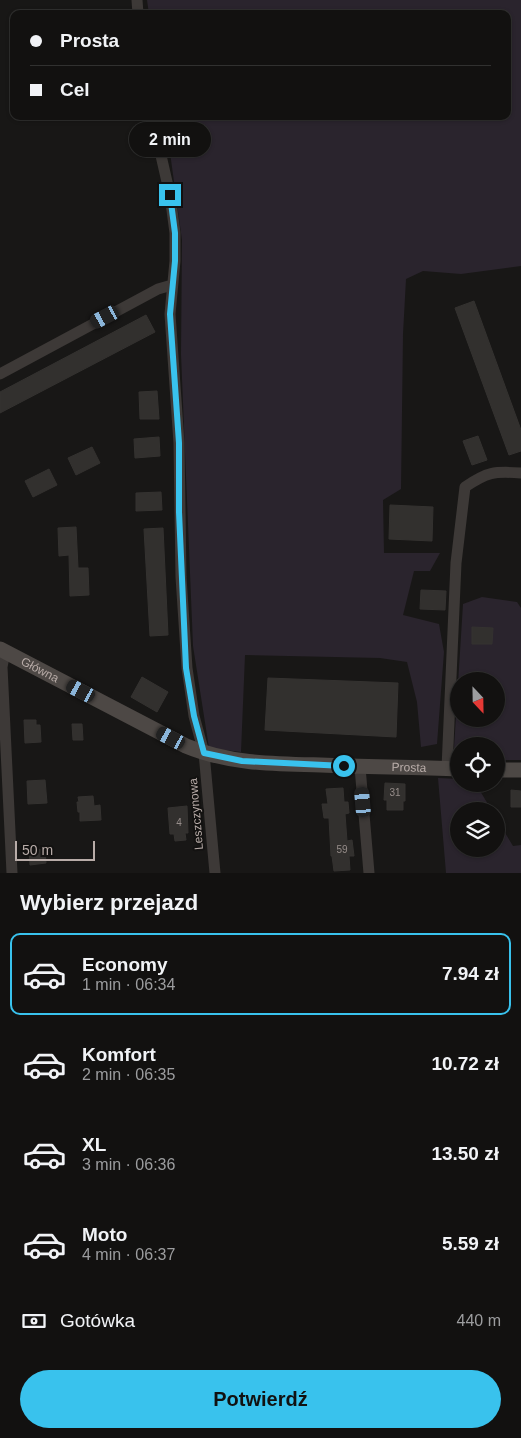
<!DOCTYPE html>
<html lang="pl">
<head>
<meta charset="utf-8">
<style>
  :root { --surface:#121110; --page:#1b1a19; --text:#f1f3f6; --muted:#9c9d9f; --line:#313130; --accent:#39c2ed }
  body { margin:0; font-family:Helvetica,sans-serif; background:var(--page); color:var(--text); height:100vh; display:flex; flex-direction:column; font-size:19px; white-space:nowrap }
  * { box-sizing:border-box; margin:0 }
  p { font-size:16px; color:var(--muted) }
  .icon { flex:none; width:28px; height:28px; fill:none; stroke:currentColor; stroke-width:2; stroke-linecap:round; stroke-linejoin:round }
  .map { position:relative; height:873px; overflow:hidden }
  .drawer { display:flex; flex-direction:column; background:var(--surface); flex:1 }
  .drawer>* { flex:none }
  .guide { position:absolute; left:10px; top:10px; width:501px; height:110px; border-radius:10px; box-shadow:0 1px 4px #0004,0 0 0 1px var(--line); display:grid; align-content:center; height:110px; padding:0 20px; background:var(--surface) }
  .needle { width:32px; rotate:158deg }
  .fabs { position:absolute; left:450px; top:672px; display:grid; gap:10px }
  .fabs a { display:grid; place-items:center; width:55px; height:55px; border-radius:50%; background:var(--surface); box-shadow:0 1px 4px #0004,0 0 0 1px var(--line); font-size:25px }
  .scale { position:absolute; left:15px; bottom:12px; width:80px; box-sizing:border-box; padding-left:5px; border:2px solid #b8aca8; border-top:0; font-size:14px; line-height:18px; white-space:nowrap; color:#b8aca8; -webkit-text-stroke:4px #131211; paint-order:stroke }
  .end { position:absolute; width:22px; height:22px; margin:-11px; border:6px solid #39c2ed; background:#111; box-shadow:0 0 0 2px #111 }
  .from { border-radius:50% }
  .bubble { position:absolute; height:35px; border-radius:18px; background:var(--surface); box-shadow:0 1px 4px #0004,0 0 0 1px var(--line); font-size:16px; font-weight:600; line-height:35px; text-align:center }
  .car { position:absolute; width:15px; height:30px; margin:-15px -8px; border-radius:6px; box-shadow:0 0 4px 1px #0007; background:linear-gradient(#222 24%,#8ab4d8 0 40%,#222 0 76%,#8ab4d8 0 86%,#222 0) }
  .guide b { display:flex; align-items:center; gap:18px; height:48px; font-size:19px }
  .guide b+b { border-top:1px solid var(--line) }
  .guide i { width:12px; height:12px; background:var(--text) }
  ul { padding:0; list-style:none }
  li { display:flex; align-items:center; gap:15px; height:82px; margin:0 10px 8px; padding:0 10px; border:2px solid transparent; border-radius:10px }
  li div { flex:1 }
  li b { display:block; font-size:19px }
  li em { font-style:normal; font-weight:600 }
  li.selected { border-color:var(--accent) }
  li>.icon { width:45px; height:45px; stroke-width:1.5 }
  h2 { padding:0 20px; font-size:22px; line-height:60px }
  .pay { display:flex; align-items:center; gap:12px; height:55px; padding:0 20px; font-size:19px }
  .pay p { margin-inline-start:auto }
  .primary-button { display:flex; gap:10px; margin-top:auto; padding:10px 20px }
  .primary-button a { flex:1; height:58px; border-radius:30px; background:var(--accent); color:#111; font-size:20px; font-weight:600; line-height:58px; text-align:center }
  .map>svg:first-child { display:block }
  .green { fill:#2a242d; fill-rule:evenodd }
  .building { fill:#32302e; stroke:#343230 }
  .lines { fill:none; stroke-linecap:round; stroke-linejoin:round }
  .street { stroke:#3d3937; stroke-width:11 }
  .secondary { stroke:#4d4845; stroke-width:15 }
  .route { stroke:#39c2ed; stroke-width:6 }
  .labels { text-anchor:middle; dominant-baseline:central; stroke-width:4; stroke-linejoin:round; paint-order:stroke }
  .number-label { font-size:10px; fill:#968d8a }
  .street-label { font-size:12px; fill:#b8aca8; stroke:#131211 }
</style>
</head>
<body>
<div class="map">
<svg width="521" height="873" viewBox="0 0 521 873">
  <rect width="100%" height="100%" fill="#181716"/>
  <path class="green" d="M147 0H521V266L461 274 423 271 406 279 403 334 401 489 383 500 384 553H440L430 571H414L403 615 439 624 444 652 437 744 421 747 417 702 407 662 380 658 245 655 241 752 209 748 193 646 181 354 182 240 165 116H508V14H149Z
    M482 597 517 602 521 608V760H496V746H459V760L454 748 463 604ZM459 681H496V719H459Z
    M438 778 459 779V784H476L492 811H459V849H496V818L513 846 521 845V873H446Z"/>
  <path class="building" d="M474 301 521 430V451L509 455 455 308Z
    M146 315 155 332 0 413V392Z
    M157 391 159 419H140L139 392Z
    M478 436 487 460 472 465 463 441Z
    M159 437 160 456 135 458 134 439Z
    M92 447 100 463 76 475 68 458Z
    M49 469 57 485 33 497 25 481Z
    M161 492 162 510 136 511V493Z
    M390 505 433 507 432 541 389 539Z
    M76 527 78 568H88L89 595 70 596 69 555 59 556 58 528Z
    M163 528 168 635 150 636 144 529Z
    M421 590 446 591 445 610 420 609Z
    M472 627 493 628 492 644H472Z
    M142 677 168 692 157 712 131 697Z
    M268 678 398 683 396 737 265 730Z
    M24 720H36V725H40L41 742 25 743Z
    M72 724H82L83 740H73Z
    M45 780 47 803 28 804 27 781Z
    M385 783 405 784V801H403V810H387V800H384Z
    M343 788 344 802H348L349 813 345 814 347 841 352 840 354 856H349L350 870 334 871 332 856H331L329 818H324L322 804H328L326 789Z
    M511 790 521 791V807H511Z
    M93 796 94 806 100 805 101 820 80 821V812H78L77 802H79L78 797Z
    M187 806 188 833H185L186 840 175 841 174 834H170L168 808Z
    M36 849 45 850 46 863 30 865 29 851Z"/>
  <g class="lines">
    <path class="street" d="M137 0 138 14
      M152 116 170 195 175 233V261L170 314 179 443 181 577 187 668 194 716 204 753 215 873
      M0 374 158 289 172 285
      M5 652 2 667 12 873
      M360 767 369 873
      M447 768 456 563 465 487C487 472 494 471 521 473"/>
    <g class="secondary">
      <path id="s1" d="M0 649 186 746C229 764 275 764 321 765 367 767 413 767 459 769"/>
      <path d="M496 770H521"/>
    </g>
  </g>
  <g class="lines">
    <path class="route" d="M170 195 175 233V261L170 314 179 443V512L186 668 194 716 204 753 242 761 344 766"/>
  </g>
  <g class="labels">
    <g class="number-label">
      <text x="395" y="792">31</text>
      <text x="179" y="822">4</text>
      <text x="342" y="849">59</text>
    </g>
    <g class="street-label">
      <text stroke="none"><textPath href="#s1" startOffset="45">Główna</textPath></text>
      <text stroke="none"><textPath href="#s1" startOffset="435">Prosta</textPath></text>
      <text transform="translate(196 814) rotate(-95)">Leszczynowa</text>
    </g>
  </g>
</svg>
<div class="fabs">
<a><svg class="needle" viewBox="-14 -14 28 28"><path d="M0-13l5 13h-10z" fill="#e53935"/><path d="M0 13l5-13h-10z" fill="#9c9d9f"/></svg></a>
<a><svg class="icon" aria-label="locate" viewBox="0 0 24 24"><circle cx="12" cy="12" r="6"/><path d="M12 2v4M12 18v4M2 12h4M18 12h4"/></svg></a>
<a><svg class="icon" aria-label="layers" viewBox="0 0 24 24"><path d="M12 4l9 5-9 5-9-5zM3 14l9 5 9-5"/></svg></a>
</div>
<div class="scale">50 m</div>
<i class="end from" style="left:344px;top:766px"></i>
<i class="end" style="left:170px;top:195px"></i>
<div class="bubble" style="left:129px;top:122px;width:82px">2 min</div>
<i class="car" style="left:105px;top:317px;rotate:242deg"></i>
<i class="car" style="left:81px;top:691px;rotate:298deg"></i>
<i class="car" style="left:171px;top:738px;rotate:298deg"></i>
<i class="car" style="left:363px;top:802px;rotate:355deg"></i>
<div class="guide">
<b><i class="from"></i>Prosta</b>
<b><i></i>Cel</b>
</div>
</div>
<section class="drawer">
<h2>Wybierz przejazd</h2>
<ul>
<li class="selected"><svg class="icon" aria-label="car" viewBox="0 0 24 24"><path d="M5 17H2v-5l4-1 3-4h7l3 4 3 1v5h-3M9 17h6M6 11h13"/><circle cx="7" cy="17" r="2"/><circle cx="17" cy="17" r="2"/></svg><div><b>Economy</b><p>1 min · 06:34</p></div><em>7.94 zł</em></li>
<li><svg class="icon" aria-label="car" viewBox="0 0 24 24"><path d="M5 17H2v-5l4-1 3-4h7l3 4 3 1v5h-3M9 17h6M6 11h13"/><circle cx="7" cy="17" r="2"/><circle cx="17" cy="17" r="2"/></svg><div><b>Komfort</b><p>2 min · 06:35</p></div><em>10.72 zł</em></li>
<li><svg class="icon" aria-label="car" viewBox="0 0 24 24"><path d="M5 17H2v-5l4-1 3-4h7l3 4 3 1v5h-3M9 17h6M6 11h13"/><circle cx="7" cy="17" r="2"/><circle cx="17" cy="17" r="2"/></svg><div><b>XL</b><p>3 min · 06:36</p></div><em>13.50 zł</em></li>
<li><svg class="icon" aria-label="car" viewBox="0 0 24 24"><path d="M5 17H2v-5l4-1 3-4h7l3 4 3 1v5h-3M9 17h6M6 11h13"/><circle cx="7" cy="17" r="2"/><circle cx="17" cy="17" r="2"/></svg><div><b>Moto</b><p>4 min · 06:37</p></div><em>5.59 zł</em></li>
</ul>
<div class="pay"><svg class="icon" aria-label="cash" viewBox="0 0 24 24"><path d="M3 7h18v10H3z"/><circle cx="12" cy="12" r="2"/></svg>Gotówka<p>440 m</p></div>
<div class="primary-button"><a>Potwierdź</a></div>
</section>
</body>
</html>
